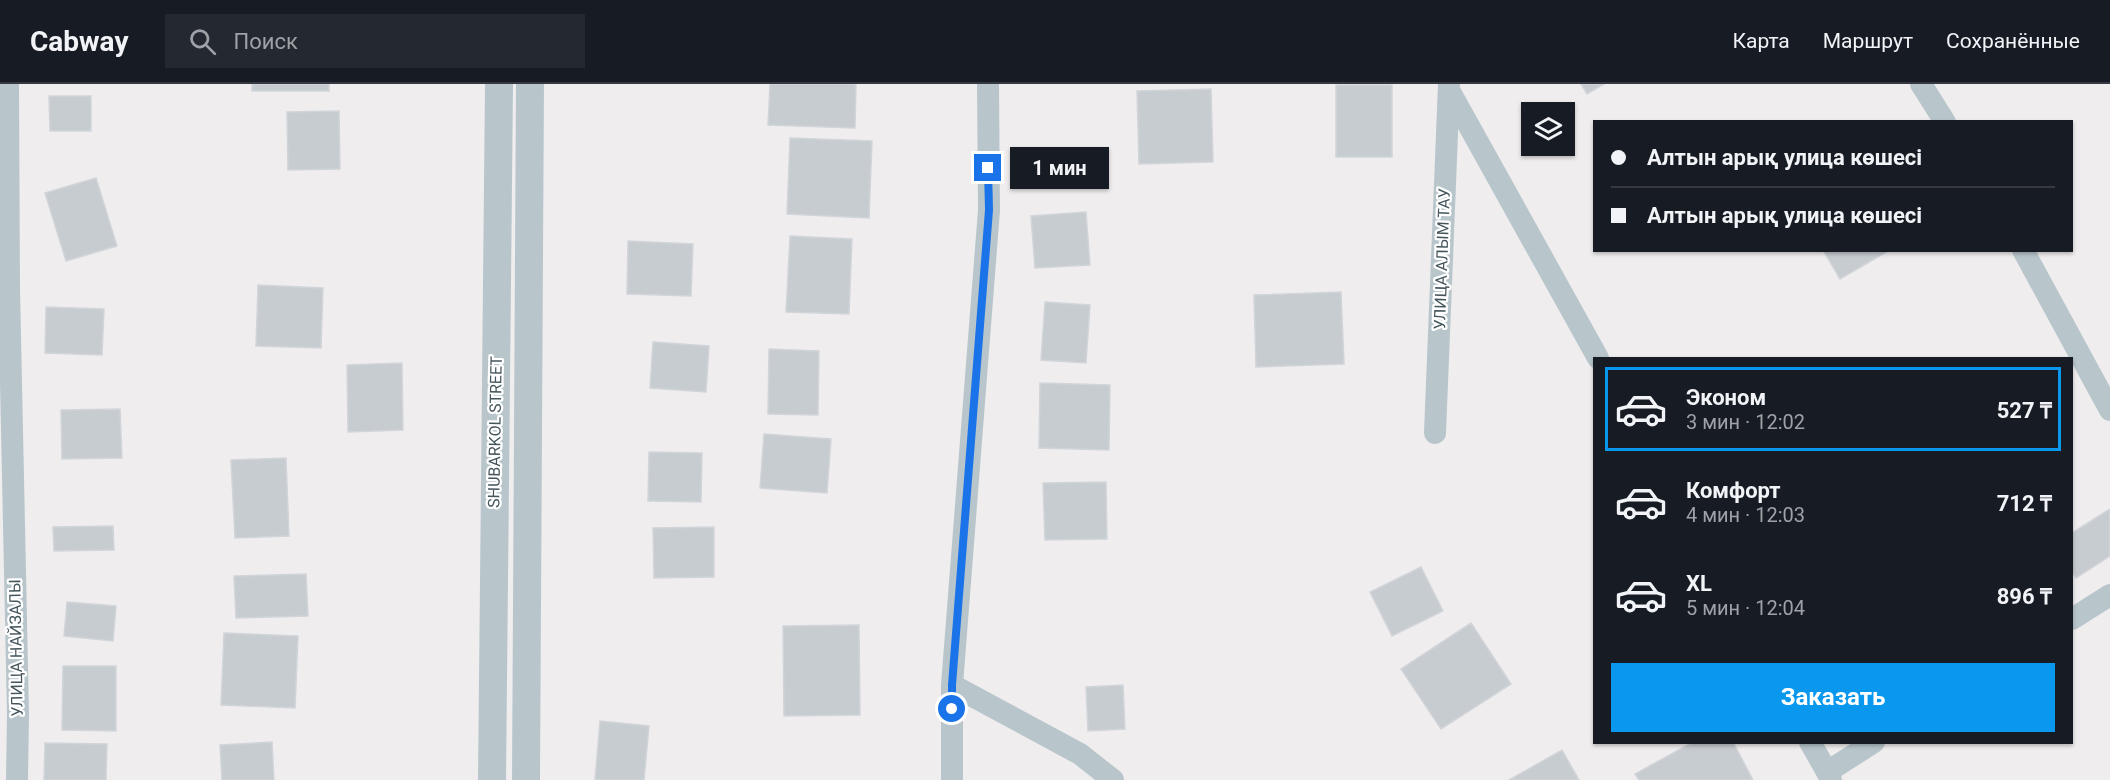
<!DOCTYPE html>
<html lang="ru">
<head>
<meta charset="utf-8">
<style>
  :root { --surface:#171b24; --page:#242831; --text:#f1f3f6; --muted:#9ea1a6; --line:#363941; --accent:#0a98ee }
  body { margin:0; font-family:Roboto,sans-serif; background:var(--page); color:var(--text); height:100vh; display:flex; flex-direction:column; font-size:22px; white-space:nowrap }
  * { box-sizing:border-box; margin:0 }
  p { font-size:20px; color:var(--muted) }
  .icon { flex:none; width:33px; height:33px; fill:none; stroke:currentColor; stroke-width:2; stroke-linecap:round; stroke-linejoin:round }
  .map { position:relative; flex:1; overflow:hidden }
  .side { position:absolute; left:1593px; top:273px; width:480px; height:387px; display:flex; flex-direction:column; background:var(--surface); border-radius:0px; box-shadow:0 2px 4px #0004 }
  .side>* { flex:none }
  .hud { position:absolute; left:1593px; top:36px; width:480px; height:132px; border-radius:0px; box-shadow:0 2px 4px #0004; display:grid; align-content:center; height:132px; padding:0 18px; background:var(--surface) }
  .fabs { position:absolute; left:1521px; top:18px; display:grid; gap:12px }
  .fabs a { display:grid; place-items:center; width:54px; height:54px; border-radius:0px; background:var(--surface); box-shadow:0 2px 4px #0004; font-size:30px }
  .end { position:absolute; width:27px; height:27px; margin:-14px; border:8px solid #1a73e8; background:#fff; box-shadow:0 0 0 3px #fff }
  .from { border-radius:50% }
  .bubble { position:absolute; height:42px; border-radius:0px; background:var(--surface); box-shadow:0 2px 4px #0004; font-size:20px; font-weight:700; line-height:42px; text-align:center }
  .hud b { display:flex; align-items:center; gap:21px; height:57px; font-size:22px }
  .hud b+b { border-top:2px solid var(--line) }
  .hud i { width:15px; height:15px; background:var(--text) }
  ul { padding:10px 0 0; list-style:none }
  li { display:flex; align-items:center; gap:18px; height:84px; margin:0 12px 9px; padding:0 6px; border:3px solid transparent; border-radius:0px }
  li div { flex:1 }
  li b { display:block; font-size:22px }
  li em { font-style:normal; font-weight:700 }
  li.current { border-color:var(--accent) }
  li>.icon { width:54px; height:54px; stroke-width:1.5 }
  .action { display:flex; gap:12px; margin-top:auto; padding:12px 18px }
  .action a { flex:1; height:69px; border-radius:0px; background:var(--accent); color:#fff; font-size:24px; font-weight:700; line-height:69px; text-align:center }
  header { display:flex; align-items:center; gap:36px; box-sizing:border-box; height:84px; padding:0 30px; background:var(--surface); border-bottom:2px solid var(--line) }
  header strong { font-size:28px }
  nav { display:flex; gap:33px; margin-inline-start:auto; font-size:21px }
  .search { width:420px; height:54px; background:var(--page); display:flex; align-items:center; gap:15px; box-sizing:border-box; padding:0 21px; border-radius:0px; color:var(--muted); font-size:22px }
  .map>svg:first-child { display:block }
  .building { fill:#c7ccd1; stroke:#d1d5da; stroke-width:1.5 }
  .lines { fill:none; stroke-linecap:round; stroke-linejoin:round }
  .minor { stroke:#b8c6cc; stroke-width:22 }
  .tertiary { stroke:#b8c6cc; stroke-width:28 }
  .route { stroke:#1a73e8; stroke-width:8 }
  .labels { text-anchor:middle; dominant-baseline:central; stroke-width:4.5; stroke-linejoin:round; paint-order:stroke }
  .street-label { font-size:16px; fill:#44555c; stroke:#fff }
</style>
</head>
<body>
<header>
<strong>Cabway</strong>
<div class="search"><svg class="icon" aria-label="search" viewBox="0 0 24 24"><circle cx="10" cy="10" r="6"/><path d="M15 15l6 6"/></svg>Поиск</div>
<nav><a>Карта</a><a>Маршрут</a><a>Сохранённые</a></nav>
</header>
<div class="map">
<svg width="2110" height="696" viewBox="0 0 2110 696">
  <rect width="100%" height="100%" fill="#f0edee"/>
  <path class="building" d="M252 0H329V7H252Z
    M770 0H856L855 44 768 41Z
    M1581 0H1604L1587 10Z
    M1336 1H1392V73H1336Z
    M1211 5 1213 78 1139 80 1137 7Z
    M49 12H91V47H50Z
    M339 27 340 85 288 86 287 28Z
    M790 54 872 57 869 134 787 130Z
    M96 94 117 162 66 177 45 109Z
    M1086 128 1090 181 1035 184 1031 132Z
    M790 152 852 155 849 230 786 228Z
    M628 157 693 160 691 212 627 210Z
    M1823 166H1890L1840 195Z
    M258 201 323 204 321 264 256 262Z
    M1341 208 1344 280 1256 283 1254 211Z
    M1045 218 1090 221 1086 279 1041 276Z
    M46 223 104 225 102 271 45 269Z
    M653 258 709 262 706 308 650 304Z
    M769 265 819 267 818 331 768 330Z
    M402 279 403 346 348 348 347 281Z
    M1040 299 1110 301 1109 366 1039 364Z
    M120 325 122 374 62 375 61 326Z
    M764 350 831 355 827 409 760 404Z
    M649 368 702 369 701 418 648 417Z
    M286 374 289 452 235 454 231 376Z
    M1106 398 1107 455 1045 456 1043 399Z
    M2110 425V472L2076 494 2072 488V449Z
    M113 442 114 466 54 467 53 443Z
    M714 443V493L654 494 653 444Z
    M1421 483 1443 527 1392 552 1370 508Z
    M306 490 308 532 236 534 234 492Z
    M67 518 116 522 113 557 64 552Z
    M1471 539 1511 600 1441 645 1401 585Z
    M859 541 860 631 784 632 783 542Z
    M224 549 298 552 295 624 221 621Z
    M63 582H116V647L62 646Z
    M1123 601 1125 645 1088 647 1086 603Z
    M600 637 649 642 644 696H595Z
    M272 658 274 696H222L220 661Z
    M1693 658H1733L1753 696H1639L1635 690Z
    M45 659 107 660 106 696H44Z
    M1562 666 1579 696H1509Z"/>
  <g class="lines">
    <path class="minor" d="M8 0 9 204 18 630 17 696
      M1921 0 1945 38
      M1449 6 1598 274
      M2023 166 2110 326
      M1435 349 1449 0
      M2072 535 2110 511
      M952 601 1080 670 1113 696
      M1810 658 1827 688
      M952 696V601L989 126 988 0
      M1831 696 1827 688 1874 658"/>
    <path class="tertiary" d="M492 696 499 0
      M526 696 530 0"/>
  </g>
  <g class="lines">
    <path class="route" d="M952 625V601L989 126 988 84"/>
  </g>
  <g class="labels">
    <g class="street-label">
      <text transform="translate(1442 175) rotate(-88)">УЛИЦА АЛЫМ ТАУ</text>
      <text transform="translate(495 348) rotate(-89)">SHUBARKOL STREET</text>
      <text transform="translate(16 564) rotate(-91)">УЛИЦА НАЙЗАЛЫ</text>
    </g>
  </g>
</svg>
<div class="fabs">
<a><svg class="icon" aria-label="layers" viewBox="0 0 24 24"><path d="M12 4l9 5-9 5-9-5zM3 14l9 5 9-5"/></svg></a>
</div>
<i class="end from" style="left:952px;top:625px"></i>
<i class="end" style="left:988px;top:84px"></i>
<div class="bubble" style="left:1010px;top:63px;width:99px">1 мин</div>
<div class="hud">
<b><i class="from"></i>Алтын арық улица көшесі</b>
<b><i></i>Алтын арық улица көшесі</b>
</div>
<section class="side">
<ul>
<li class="current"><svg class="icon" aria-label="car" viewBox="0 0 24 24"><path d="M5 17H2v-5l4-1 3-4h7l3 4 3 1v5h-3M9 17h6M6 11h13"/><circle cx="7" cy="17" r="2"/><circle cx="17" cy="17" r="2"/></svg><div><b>Эконом</b><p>3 мин · 12:02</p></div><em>527 ₸</em></li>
<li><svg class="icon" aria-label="car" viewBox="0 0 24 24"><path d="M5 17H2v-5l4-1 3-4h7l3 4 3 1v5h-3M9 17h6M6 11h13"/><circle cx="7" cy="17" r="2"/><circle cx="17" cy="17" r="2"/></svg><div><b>Комфорт</b><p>4 мин · 12:03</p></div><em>712 ₸</em></li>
<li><svg class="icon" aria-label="car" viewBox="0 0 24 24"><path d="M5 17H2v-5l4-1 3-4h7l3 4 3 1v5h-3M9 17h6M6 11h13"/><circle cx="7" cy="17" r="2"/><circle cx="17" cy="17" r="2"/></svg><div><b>XL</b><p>5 мин · 12:04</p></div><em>896 ₸</em></li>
</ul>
<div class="action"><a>Заказать</a></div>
</section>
</div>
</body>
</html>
